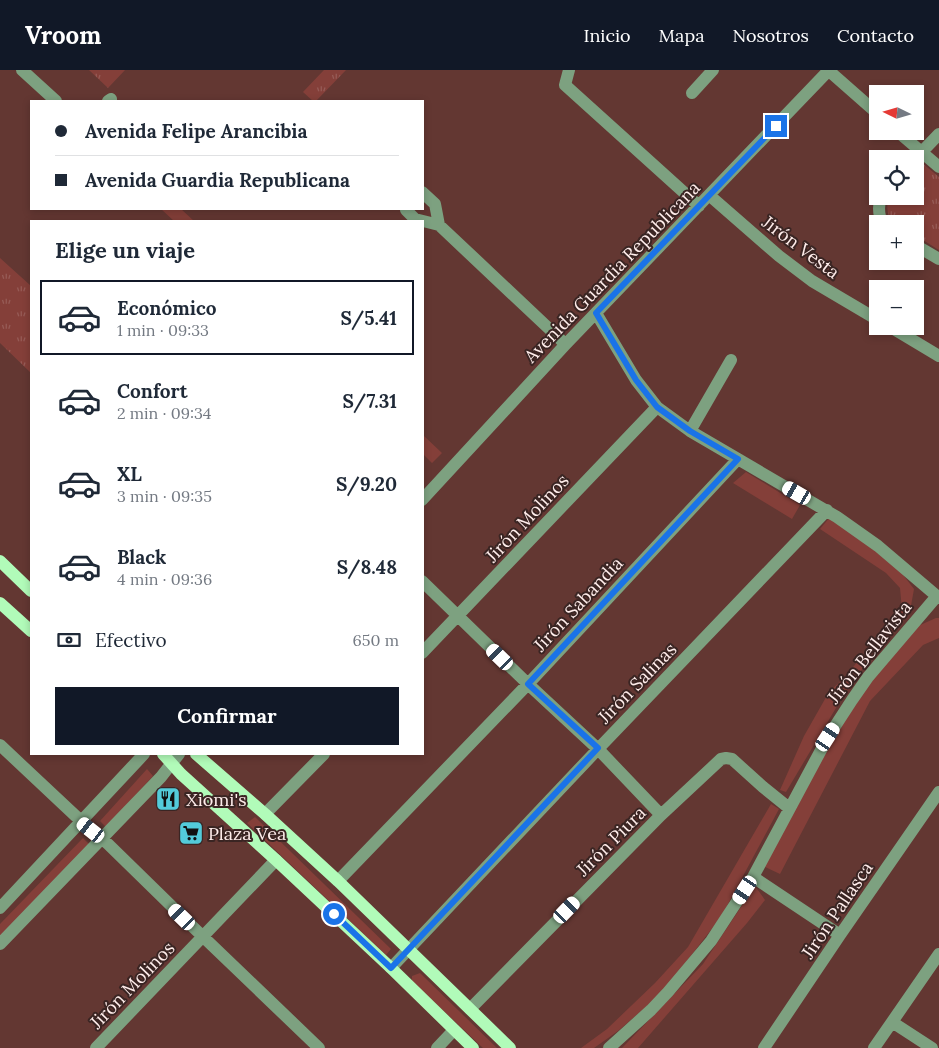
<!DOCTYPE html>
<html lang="es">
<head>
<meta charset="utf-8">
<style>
  :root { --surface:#fff; --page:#f6f6f7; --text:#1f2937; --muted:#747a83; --line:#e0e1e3; --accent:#111827 }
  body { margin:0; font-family:Lora,serif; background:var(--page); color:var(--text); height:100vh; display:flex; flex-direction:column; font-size:19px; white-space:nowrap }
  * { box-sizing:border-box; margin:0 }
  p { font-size:16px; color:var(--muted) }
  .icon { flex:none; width:28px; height:28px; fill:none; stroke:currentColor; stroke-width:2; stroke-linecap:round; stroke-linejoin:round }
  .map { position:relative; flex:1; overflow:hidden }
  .drawer { position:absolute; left:30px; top:150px; width:394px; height:535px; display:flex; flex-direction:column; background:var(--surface); border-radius:0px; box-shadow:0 2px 8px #0003 }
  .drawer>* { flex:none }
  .top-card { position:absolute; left:30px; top:30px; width:394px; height:110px; border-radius:0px; box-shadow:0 2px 8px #0003; display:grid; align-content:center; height:110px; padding:0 25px; background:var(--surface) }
  .needle { width:32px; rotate:275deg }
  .controls { position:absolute; left:869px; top:15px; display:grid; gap:10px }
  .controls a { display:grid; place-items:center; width:55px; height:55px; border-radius:0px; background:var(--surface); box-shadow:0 2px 8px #0003; font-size:25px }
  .end { position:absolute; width:22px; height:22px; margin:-11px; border:6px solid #1a73e8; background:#fff; box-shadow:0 0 0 2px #fff }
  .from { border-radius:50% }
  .car { position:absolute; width:15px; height:30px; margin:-15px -8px; border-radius:6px; box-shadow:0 0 4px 1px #0007; background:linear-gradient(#fff 24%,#345 0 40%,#fff 0 76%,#345 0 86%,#fff 0) }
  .top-card b { display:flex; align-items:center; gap:18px; height:48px; font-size:19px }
  .top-card b+b { border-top:1px solid var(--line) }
  .top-card i { width:12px; height:12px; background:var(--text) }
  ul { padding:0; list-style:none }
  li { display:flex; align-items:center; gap:15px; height:75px; margin:0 10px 8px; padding:0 15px; border:2px solid transparent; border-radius:0px }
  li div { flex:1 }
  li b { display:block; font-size:19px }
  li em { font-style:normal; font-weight:700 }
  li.on { border-color:var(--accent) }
  li>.icon { width:45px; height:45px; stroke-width:1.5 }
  h2 { padding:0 25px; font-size:22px; line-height:60px }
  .pay { display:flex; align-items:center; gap:12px; height:55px; padding:0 25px; font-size:19px }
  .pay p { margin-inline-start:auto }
  .action { display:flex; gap:10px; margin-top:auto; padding:10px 25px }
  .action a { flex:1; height:58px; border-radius:0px; background:var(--accent); color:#fff; font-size:20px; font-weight:700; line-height:58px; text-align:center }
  header { display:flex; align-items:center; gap:30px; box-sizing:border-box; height:70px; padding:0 25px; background:var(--accent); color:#fff }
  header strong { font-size:24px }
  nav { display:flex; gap:28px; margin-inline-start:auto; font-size:18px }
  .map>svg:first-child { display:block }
  .grass { fill:#843f39 }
  .park { fill:url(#park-tufts) }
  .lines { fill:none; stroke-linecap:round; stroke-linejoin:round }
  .minor { stroke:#7da180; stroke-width:12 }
  .major { stroke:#b1fbb9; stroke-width:12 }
  .route { stroke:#1a73e8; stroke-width:6 }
  .labels { text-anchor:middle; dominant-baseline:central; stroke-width:4; stroke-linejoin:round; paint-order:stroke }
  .street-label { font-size:18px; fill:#ffedeb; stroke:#3a2523 }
  .poi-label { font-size:18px; fill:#ffedeb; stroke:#3a2523; text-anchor:start }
</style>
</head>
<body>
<header>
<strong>Vroom</strong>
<nav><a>Inicio</a><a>Mapa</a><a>Nosotros</a><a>Contacto</a></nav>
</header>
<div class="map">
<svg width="939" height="978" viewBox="0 0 939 978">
  <defs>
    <pattern id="park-tufts" width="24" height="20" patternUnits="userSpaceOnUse" patternTransform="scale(1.25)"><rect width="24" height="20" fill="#843f39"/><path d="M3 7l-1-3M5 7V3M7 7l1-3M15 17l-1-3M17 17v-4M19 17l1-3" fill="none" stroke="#965b56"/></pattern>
  </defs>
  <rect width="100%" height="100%" fill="#633732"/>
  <path class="grass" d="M161 139H181L194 151H174Z
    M423 365 442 383 432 393 423 384Z
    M746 402 800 435 792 449 733 413Z
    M830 447 897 497 914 519 910 541 886 569 849 616 786 722 780 720 804 666 829 622 846 606 862 586 888 561 902 540 900 518 886 503 820 459Z
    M936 548H939V568L923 575 870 631 780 804 763 796 825 678 871 607 918 556Z
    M147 699 153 706 106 757 100 751Z
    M771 734 779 739 721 847 661 924 618 961 594 978H581L607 959 655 913 688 877Z
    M255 747 391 879 386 885 247 753Z
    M83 768 90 775 0 868V854Z
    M755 816 765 830 747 853 638 978H622L703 894Z
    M420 903 497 978H483L412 911V906Z"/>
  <path class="park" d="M89 0H125L108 18Z
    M324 0H346L316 31H313L303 22Z
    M922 93 939 107V180L915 165V154C910 154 903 155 898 154 886 151 886 135 889 126H915V95L916 94Z
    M0 188 31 216V303L0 273Z"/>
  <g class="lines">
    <path class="minor" d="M22 0 56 31
      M569 0 565 15 699 136
      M828 0 878 44
      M692 23 713 0
      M108 31 111 29
      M897 61 939 97
      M915 89 939 64
      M422 122 435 134 439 155
      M709 125 779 186 812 211 878 250
      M881 126C878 136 878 145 883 154
      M407 139 406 140 415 149 439 155 560 269 565 275
      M915 175 939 189
      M596 243 636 310 657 337 690 361 837 447 878 476 939 528
      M889 256 939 286
      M690 361 731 290
      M422 430 565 275 829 0
      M422 511 528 614 598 679 661 745
      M422 583 657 337
      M0 675 81 751 108 774 195 859 319 978
      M265 744 324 684
      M753 807 840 865
      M338 811 528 614 738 389
      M0 838 144 684
      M0 874 161 707 179 684
      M391 898 598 679 827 440
      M470 939 661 745 721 689 726 688 732 689 763 717 789 738
      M892 952 932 978
      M96 978 276 790
      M437 978 454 960
      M609 978 651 940 668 922 711 871 753 807 828 667 852 630 868 607 937 526
      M764 978 840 865 939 722
      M874 978 939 884"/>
    <path class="major" d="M0 491 31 521
      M0 533 31 561
      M163 684 181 704 276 790 391 898 473 978
      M196 684 265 744 338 811 510 978"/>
  </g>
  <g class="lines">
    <path class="route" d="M334 844 391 898 598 678 528 614 738 389 690 361 657 337 636 310 596 243 776 56"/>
  </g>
  <defs>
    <symbol id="restaurant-square" viewBox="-11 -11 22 22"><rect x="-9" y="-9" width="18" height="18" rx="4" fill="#53cbda" stroke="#3a2523"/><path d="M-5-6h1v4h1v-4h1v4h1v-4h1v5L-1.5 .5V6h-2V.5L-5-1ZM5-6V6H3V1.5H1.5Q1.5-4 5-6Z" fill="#111"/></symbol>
    <symbol id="supermarket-square" viewBox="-11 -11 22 22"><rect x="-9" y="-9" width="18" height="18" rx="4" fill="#53cbda" stroke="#3a2523"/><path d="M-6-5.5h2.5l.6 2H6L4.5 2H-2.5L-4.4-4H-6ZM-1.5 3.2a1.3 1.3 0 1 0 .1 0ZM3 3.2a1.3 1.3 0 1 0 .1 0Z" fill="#111"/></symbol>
  </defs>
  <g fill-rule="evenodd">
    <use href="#restaurant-square" x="154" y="715" width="28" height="28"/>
    <use href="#supermarket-square" x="177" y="749" width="28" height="28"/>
  </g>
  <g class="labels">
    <g class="street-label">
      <text transform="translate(801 177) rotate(37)">Jirón Vesta</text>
      <text transform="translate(612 202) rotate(-46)">Avenida Guardia Republicana</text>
      <text transform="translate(527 448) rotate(-47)">Jirón Molinos</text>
      <text transform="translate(578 534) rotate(-47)">Jirón Sabandia</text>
      <text transform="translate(869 582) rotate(-52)">Jirón Bellavista</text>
      <text transform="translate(637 613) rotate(-46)">Jirón Salinas</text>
      <text transform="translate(611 771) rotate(-45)">Jirón Piura</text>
      <text transform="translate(837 840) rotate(-56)">Jirón Pallasca</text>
      <text transform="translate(132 915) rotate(-46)">Jirón Molinos</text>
    </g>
    <g class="poi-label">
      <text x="186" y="729">Xiomi's</text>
      <text x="208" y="763">Plaza Vea</text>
    </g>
  </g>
</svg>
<div class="controls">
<a><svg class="needle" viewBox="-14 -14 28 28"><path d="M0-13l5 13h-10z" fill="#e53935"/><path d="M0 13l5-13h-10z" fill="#747a83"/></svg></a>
<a><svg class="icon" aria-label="locate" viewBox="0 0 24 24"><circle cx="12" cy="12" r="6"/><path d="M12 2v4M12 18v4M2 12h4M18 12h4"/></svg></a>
<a>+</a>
<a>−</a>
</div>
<i class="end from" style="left:334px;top:844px"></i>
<i class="end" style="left:776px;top:56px"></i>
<i class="car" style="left:797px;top:423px;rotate:300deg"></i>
<i class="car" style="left:500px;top:587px;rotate:314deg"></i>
<i class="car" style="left:828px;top:667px;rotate:33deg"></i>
<i class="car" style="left:91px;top:760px;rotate:308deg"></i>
<i class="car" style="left:745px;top:820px;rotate:213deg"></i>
<i class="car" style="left:567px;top:840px;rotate:44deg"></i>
<i class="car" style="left:182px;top:847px;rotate:314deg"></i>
<div class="top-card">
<b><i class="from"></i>Avenida Felipe Arancibia</b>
<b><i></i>Avenida Guardia Republicana</b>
</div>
<section class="drawer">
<h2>Elige un viaje</h2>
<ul>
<li class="on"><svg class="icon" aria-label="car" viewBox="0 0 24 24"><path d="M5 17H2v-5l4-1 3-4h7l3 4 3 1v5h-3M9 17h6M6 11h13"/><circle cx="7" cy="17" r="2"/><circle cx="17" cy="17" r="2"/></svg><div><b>Económico</b><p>1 min · 09:33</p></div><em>S/5.41</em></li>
<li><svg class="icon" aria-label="car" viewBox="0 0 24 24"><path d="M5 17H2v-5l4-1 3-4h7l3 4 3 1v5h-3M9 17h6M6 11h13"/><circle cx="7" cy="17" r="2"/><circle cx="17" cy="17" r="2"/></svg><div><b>Confort</b><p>2 min · 09:34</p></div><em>S/7.31</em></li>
<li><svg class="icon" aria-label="car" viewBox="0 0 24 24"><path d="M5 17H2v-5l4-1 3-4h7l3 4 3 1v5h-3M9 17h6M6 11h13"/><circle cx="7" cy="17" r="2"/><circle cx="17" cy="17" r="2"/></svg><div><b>XL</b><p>3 min · 09:35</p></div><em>S/9.20</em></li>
<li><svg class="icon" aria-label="car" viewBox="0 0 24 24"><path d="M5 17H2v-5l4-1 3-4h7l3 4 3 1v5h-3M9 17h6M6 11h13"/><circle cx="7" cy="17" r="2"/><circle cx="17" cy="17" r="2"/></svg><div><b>Black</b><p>4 min · 09:36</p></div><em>S/8.48</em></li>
</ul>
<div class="pay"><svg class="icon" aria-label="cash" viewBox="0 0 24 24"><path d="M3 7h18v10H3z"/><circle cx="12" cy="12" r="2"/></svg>Efectivo<p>650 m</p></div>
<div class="action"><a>Confirmar</a></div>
</section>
</div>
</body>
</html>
